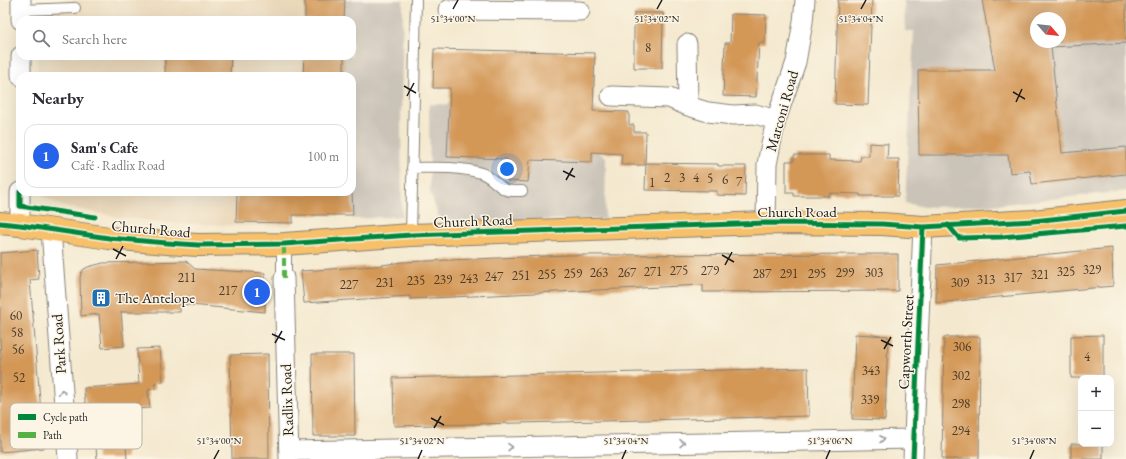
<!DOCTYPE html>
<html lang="en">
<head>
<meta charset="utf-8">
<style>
  body { margin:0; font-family:"EB Garamond",serif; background:#f2f2f3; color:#2b2b33 }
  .controls { position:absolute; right:12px; bottom:12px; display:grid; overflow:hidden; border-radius:8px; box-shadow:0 4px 16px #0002 }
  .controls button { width:36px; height:36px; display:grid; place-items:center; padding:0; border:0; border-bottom:1px solid #e1e1e2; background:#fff; color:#2b2b33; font:20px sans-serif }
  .compass { position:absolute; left:1030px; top:12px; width:36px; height:36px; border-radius:50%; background:#fff; box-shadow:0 4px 16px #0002; rotate:118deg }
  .you { position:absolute; left:507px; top:169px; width:14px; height:14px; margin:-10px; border:3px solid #fff; border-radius:50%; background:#1a73e8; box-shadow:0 0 0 6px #1a73e833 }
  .badge { display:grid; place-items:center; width:26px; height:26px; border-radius:50%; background:#2563eb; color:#fff; font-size:13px; font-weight:700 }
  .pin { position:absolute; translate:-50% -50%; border:2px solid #fff; box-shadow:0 1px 4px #0006 }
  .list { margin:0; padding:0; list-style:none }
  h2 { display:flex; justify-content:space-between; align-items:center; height:52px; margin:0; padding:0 16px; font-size:17px }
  h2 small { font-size:13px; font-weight:400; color:#7c7c81 }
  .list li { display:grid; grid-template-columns:26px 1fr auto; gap:12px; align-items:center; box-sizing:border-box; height:64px; margin:0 8px 8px; padding:0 8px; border:1px solid #e1e1e2; border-radius:12px }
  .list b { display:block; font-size:15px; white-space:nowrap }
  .list p { margin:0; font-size:13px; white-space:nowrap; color:#7c7c81 }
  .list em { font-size:13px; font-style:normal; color:#7c7c81 }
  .icon { flex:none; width:22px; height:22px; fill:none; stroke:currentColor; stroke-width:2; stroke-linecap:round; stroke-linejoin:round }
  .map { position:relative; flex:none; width:1126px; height:459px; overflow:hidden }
  .search { position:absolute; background:#fff; box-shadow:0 4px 16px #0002; left:16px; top:16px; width:340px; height:44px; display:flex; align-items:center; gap:10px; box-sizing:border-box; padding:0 14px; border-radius:12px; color:#7c7c81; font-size:15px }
  .panel { position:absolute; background:#fff; box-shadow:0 4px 16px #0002; left:16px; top:72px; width:340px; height:124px; border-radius:12px }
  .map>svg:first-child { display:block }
</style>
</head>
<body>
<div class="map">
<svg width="1126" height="459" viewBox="0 0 1126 459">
  <rect width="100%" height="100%" fill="#fcf5e5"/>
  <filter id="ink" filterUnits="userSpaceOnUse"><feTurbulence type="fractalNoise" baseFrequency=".025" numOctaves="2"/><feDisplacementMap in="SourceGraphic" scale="8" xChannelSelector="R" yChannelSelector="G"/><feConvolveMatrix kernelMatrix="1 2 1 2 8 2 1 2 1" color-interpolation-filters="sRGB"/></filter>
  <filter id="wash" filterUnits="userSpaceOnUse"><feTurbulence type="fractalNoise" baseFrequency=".012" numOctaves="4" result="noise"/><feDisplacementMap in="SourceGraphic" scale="16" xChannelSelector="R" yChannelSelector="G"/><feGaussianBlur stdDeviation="0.9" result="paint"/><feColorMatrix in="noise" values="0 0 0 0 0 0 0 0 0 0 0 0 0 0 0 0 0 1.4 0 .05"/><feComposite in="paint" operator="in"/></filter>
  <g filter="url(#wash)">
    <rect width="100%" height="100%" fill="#f4e9cf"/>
    <path fill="#ead8ba" d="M36,0H305V20H37Z
      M37,56H304L303,76H38Z
      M41,192H296L292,226H244L168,223L113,216L61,206L45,197Z"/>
    <path fill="#cac3b8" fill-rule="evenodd" d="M305,0H403L401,121L402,216L353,219L352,76H303L304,56H352V20H304Z
      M904,0H1126V191L993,205L924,207L905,203L914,31H905ZM1036,18H1060V42H1036Z
      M429,104L597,107L596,151L606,157L605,219L455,221L440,218L438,215L430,192Z"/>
    <g id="blocks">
      <path fill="#d39756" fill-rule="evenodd" d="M305,0H345L344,20H305Z
        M838,0H872L868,105L835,104Z
        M982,0H1126V43L1051,47L1062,153L1126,147V174L1032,184L1030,171L1010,173L1008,155H919L918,70H995ZM1036,18H1060V42H1036Z
        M634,13H663L662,68H634Z
        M731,14L766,15L765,43H759L756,97L723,96L725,43H730Z
        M434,49L595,53L593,111L629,112V125H634V132H646L645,165H621L622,154L592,152V162L530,160L528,182L507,181V159L447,157L450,88H433Z
        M165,56H231L230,76H165Z
        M304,56H344V76H303Z
        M869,143L888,144L887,159H899L898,196H860V194L829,193V196H794V193H786V161H794V155H829V160L860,161L861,156H869Z
        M646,163L718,164V166H746L745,196L717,195V191L645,190Z
        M308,192H352L353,215H293V223L236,222L237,193L308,194Z
        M1112,248L1113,286L936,303L937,265Z
        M37,250L39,279L30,280L44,448L0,452V359H1L0,340V253Z
        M898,254V291L703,292V285L410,299V296L304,303L301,271L375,266L403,262L569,255Z
        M186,261L195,269L265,273V312L180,304V312H121L124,346L102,348L99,314L81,316L80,278L81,273L84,269L88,267L103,263Z
        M855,334L888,336L885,420L852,419Z
        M1103,335V378H1071V336Z
        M944,337H980L979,459H942Z
        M160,348L163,382L155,383V389L148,390L150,408L123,410L127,459H97L93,412L86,413L84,388L139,384L137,349Z
        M268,354L269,459H232L230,355Z
        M312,354H354L355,436H313Z
        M808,368L809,416L394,426L393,378Z
        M1071,444H1103V459H1071Z"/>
    </g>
  </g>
  <g filter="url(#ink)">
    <use href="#blocks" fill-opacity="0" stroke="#888276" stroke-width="1"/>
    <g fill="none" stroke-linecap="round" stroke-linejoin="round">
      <g stroke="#888276" stroke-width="12">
        <path id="service" d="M21,10L75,8
          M412,168C435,168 459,166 481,173C492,177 495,184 504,189C509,192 517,191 522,191
          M411,235L416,0"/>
      </g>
      <g stroke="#888276" stroke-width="16">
        <path id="pedestrian" d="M284,278V244"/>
      </g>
      <g stroke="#888276" stroke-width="21">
        <path id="minor" d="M448,10L580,11
          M21,20V0
          M687,44L688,106
          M21,76V56
          M611,96L669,98L688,106L708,112L733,115L755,114L776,120
          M766,223L767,164L776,120L796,62L803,22L805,0
          M20,225V192
          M51,230L68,459
          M284,278L289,459
          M289,451L913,439
          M913,459L923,227"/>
      </g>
      <g stroke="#888276" stroke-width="24">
        <path id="primary" d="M0,223L20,225L109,238L167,243L198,245L284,244L411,235L766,223L882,224L923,227L1033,221L1126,211"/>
      </g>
      <use href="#service" stroke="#fff" stroke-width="10"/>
      <use href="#pedestrian" stroke="#fff" stroke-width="14"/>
      <use href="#minor" stroke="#fff" stroke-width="19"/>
      <use href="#primary" stroke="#f7c06b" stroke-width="22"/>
      <path stroke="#55b145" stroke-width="4" stroke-dasharray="8 4" stroke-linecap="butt" d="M284,278V244"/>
      <g stroke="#fcf5e5" stroke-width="8">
        <path id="cycleway" d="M20,192V206L95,217
          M0,223L20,225L109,238L167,243L198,245L284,244L411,235L766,223L882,224L923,227L1033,221L1126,211
          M948,225L959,238L1001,237L1126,226
          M913,459L923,227"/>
      </g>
      <use href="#cycleway" stroke="#00873e" stroke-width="5"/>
    </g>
    <defs><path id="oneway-chevron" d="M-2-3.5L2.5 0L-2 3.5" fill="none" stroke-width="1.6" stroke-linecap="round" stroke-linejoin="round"/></defs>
    <g stroke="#999">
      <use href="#oneway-chevron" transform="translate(62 392) rotate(-95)"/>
      <use href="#oneway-chevron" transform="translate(882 439) rotate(-1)"/>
      <use href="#oneway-chevron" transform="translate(682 443) rotate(-1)"/>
      <use href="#oneway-chevron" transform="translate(510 447) rotate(-1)"/>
    </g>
  </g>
  <path fill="none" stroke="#1c1c1c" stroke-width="1.5" d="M453,9L458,0M657,9L662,0M861,9L866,0M404,86L416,93M1013,92L1025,99M407,96L414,83M1016,102L1022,89M563,171L575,177M566,180L573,168M113,249L126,256M722,255L734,262M116,259L123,246M725,265L732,252M272,334L285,340M881,340L893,346M275,343L282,331M884,349L891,337M431,418L444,425M434,428L441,416M214,459L219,450M418,459L422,450M622,459L626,450M826,459L830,450M1030,459L1034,450"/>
  <defs>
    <g id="building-square" transform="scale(1)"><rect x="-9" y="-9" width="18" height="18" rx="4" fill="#1f6fb2" stroke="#fcf5e5"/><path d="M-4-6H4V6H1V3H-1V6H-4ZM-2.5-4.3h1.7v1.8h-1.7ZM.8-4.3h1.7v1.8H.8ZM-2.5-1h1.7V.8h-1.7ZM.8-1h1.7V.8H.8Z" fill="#fff"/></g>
  </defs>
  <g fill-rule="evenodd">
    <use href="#building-square" x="101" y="298"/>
  </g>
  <g text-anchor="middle" stroke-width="3" stroke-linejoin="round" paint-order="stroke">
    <g font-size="13" fill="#4a3b2a">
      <text x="648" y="52">8</text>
      <text x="667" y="182">2</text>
      <text x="682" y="182">3</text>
      <text x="696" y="182">4</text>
      <text x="710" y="183">5</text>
      <text x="725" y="184">6</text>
      <text x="739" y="186">7</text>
      <text x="652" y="187">1</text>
      <text x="1092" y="274">329</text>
      <text x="679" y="275">275</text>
      <text x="710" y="275">279</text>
      <text x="653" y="276">271</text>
      <text x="1066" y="276">325</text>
      <text x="599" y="277">263</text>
      <text x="627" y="277">267</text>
      <text x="845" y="277">299</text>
      <text x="874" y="277">303</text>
      <text x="573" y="278">259</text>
      <text x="762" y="278">287</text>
      <text x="789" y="278">291</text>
      <text x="817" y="278">295</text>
      <text x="547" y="279">255</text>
      <text x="1040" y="279">321</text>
      <text x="521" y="280">251</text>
      <text x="494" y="281">247</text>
      <text x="187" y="282">211</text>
      <text x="1013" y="282">317</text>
      <text x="469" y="283">243</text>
      <text x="443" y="284">239</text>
      <text x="986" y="284">313</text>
      <text x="416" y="285">235</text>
      <text x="385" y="287">231</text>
      <text x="960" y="287">309</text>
      <text x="349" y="289">227</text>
      <text x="228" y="295">217</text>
      <text x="16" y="320">60</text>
      <text x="17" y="337">58</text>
      <text x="962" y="351">306</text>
      <text x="18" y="354">56</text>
      <text x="1087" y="361">4</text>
      <text x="871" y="375">343</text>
      <text x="961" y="380">302</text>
      <text x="19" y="382">52</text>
      <text x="870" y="404">339</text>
      <text x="961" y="408">298</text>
      <text x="961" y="435">294</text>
    </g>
    <g font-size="15" fill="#1c1c1c" stroke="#fcf5e5">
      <text transform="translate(782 111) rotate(-74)" y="5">Marconi Road</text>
      <text x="797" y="217">Church Road</text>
      <text transform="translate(473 221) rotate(-2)" y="5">Church Road</text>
      <text transform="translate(151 229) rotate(5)" y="5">Church Road</text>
      <text transform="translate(906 342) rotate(-87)" y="5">Capworth Street</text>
      <text transform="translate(59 344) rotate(-94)" y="5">Park Road</text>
      <text transform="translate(287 400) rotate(-92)" y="5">Radlix Road</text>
    </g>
    <g font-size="15" fill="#1c1c1c" stroke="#fcf5e5" text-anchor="start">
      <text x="115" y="303">The Antelope</text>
    </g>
  </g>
  <rect x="10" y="403" width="132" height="46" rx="6" fill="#fcf5e5" stroke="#b9b4a9" stroke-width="1"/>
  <rect x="18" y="414" width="18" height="6" fill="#00873e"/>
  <rect x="18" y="432" width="18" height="6" fill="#55b145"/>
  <g font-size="11" fill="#1c1c1c">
    <text x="43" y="421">Cycle path</text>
    <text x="43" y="439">Path</text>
  </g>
  <g font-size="10" text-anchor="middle" fill="#1c1c1c" stroke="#fcf5e5" stroke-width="3" stroke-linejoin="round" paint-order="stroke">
    <text x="453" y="22">51°34'00"N</text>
    <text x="657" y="22">51°34'02"N</text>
    <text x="861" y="22">51°34'04"N</text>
    <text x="219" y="444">51°34'00"N</text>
    <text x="422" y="444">51°34'02"N</text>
    <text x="626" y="444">51°34'04"N</text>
    <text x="830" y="444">51°34'06"N</text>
    <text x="1034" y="444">51°34'08"N</text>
  </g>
</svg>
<div class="controls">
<button>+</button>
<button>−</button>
</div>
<svg class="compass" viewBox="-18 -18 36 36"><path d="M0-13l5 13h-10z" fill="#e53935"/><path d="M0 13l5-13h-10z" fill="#7c7c81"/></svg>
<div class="you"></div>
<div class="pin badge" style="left:257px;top:292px">1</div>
<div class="search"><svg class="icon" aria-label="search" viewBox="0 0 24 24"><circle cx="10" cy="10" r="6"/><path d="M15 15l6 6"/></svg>Search here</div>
<section class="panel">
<h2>Nearby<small></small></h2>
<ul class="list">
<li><span class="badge">1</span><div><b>Sam's Cafe</b><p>Café · Radlix Road</p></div><em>100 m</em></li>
</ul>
</section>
</div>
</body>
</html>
